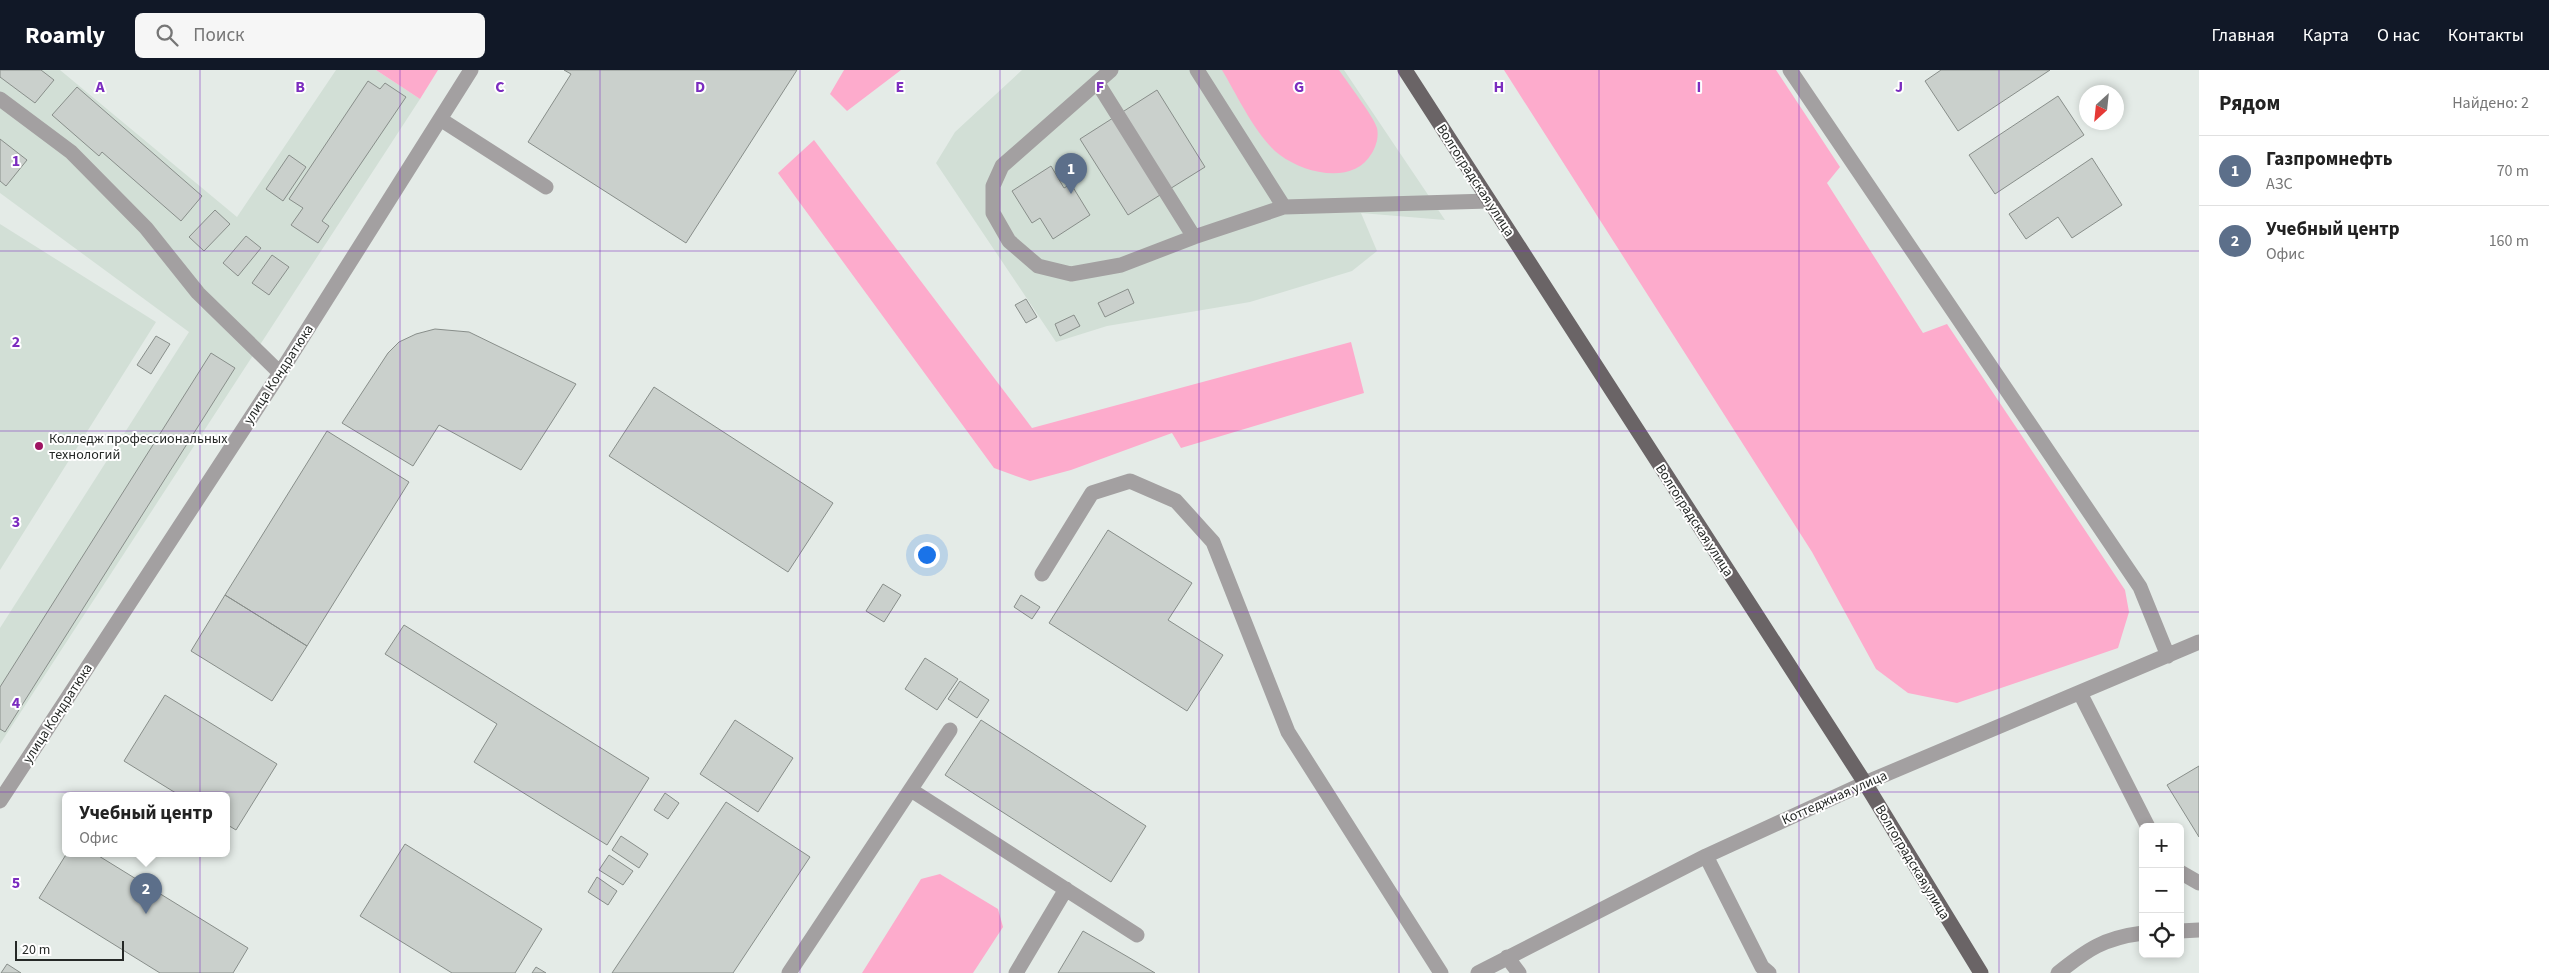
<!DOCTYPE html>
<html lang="ru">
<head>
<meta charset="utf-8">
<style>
  body { margin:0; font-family:"Source Sans 3",sans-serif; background:#f6f6f6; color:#222 }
  .controls { position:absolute; right:15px; bottom:15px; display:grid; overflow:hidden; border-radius:8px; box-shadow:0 2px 8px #0003 }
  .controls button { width:45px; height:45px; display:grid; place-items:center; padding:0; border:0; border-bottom:1px solid #e0e0e0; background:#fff; color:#222; font:25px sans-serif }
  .compass { position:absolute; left:2079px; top:15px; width:45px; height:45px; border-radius:50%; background:#fff; box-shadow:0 2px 8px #0003; rotate:207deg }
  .scale { position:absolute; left:15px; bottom:12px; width:109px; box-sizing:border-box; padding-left:5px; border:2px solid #252826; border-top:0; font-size:14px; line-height:18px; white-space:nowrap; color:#252826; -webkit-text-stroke:4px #fff; paint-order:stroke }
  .you { position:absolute; left:926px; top:484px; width:18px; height:18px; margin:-12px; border:4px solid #fff; border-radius:50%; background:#1a73e8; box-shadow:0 0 0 8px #1a73e833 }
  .badge { display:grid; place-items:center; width:32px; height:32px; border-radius:50%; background:#111827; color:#fff; font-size:16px; font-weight:700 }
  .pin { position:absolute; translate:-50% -41px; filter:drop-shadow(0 1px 2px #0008) }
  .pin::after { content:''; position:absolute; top:26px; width:18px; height:15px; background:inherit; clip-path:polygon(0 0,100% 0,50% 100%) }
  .popup { position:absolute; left:62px; top:722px; width:168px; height:65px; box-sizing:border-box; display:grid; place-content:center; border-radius:8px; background:#fff; filter:drop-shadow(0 1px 4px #0005); font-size:16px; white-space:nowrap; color:#767676 }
  .popup b { font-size:19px; color:#222 }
  .popup::after { content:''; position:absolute; left:50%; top:100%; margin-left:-10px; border:10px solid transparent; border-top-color:#fff }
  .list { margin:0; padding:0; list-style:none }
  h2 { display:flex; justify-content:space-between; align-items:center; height:65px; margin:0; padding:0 20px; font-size:21px }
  h2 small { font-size:16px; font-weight:400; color:#767676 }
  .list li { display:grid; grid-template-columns:32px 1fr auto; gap:15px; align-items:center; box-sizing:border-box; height:70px; padding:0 20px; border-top:1px solid #e0e0e0 }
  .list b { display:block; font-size:19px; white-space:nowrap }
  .list p { margin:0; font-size:16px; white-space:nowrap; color:#767676 }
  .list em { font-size:16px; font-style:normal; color:#767676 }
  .icon { flex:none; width:28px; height:28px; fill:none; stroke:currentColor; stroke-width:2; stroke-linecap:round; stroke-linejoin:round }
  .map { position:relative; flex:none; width:2199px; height:903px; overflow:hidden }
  header { display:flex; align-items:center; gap:30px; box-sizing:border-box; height:70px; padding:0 25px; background:#111827; color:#fff }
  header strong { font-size:24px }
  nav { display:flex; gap:28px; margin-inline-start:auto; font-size:18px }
  .search { width:350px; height:45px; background:#f6f6f6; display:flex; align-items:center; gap:12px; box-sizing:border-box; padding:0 18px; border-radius:8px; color:#767676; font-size:19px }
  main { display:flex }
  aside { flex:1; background:#fff }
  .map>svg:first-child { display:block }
</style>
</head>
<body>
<header>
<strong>Roamly</strong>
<div class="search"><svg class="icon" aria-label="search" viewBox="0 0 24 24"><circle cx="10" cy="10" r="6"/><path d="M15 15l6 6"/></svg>Поиск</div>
<nav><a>Главная</a><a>Карта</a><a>О нас</a><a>Контакты</a></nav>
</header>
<main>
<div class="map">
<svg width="2199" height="903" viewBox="0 0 2199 903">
  <rect width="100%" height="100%" fill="#e4ebe7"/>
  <path fill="#d2dfd6" d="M0,0H60L237,147L336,0H376L420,29L0,674V558L189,262L0,123Z
    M1022,0H1344L1445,150L1361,143L1377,181L1352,201L1250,232L1107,256L1056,272L936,93L955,62Z
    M0,154L156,252L0,500Z"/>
  <path fill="#fdabcc" d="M376,0H438L420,29Z
    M844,0H901L847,41L830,24Z
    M1222,0H1339C1347,12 1374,47 1377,58C1379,67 1376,76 1372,83C1353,116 1304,103 1280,85C1257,68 1237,25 1222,0Z
    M1504,0H1776L1840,97L1827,113L1923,263L1947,254L2125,520L2129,542L2118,578L1957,633L1908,623L1876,599L1812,482Z
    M814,70L1032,358L1351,272L1364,323L1181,378L1172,363L1071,400L1030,411L994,398L778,103Z
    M940,804L998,839L1003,857L973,903H862L921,809Z"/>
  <path fill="#cad0cc" stroke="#888e8a" d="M0,0H41L54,10L35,33L0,7Z
    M564,0H797L686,173L528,72L571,4Z
    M1941,0H2050L1958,61L1925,11Z
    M368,11L380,19L385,13L406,27L322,151L329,156L318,173L291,155L303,138L289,129Z
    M77,17L202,126L181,151L102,82L99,86L52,45Z
    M1157,20L1205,97L1128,145L1080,69Z
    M2058,26L2084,65L1995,124L1969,85Z
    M0,69L27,90L6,116L0,111Z
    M289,85L306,97L283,131L266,119Z
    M2092,88L2122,135L2072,168L2058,147L2026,169L2009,144Z
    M1051,96L1064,118L1071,114L1090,145L1053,169L1040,148L1032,153L1012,121Z
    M215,140L230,154L204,181L189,167Z
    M246,166L261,178L238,206L223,193Z
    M272,185L289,197L269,225L252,213Z
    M1128,219L1134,233L1105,247L1098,233Z
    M1026,229L1037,247L1026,253L1015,235Z
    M1074,245L1080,256L1060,266L1055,254Z
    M435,259L469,262L576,314L521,400L439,355L413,396L342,353L388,283L399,272L416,264Z
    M156,266L170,274L151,304L137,295Z
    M211,283L235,298L5,662L0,659V617Z
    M654,317L833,433L788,502L609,386Z
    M327,361L409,412L307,576L225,525Z
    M1108,460L1192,513L1168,550L1223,585L1187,641L1049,553Z
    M883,514L901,525L884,552L866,541Z
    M225,525L307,576L272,631L191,581Z
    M1021,525L1040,537L1032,549L1014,537Z
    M404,555L649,708L607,775L474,692L497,654L385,584Z
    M925,588L958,609L937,640L905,619Z
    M960,611L989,630L977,648L948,629Z
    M165,625L277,694L236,760L226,754V725H179L124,691Z
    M735,650L793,688L758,742L700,704Z
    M981,650L1146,756L1111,812L945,705Z
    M2199,696V767L2167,715Z
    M665,723L679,733L668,749L654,740Z
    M726,732L810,787L733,903H612Z
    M621,766L648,784L639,798L612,780Z
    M405,774L542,859L515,903H452L360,846Z
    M67,783H94L248,878L233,903H160L39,828Z
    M609,785L633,801L623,815L599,800Z
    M597,807L617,821L608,835L588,822Z
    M1083,861L1128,887L1155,903H1058Z
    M7,894L21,903H1Z
    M536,897L546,903H532Z"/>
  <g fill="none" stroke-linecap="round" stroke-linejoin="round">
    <path stroke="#a3a0a1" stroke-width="15" d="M1111,0L1002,96L993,116V143L1009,171L1038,196L1071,204L1121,195L1194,167L1284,137L1489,131
      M1197,0L1284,137
      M1790,0L2140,517L2168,586
      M1097,12L1194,167
      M0,29L71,82L146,158L198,223L280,303
      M440,49L546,117
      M1042,504L1092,423L1130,411L1176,431L1213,472L1288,662L1441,903
      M2080,623L2148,757
      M911,720L1137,865
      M0,731L280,303L471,0
      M1706,786L1762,897L1769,903
      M2180,802L2199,813
      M2180,861L2199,860
      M1507,887L1519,903
      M789,903L950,660
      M1016,903L1066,819
      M1478,903L1706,786L1865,713L2199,572
      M2058,903C2088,879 2104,868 2143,863"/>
    <path stroke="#6a6466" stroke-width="15" d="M1405,0L1865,713L1981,903"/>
  </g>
  <path fill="none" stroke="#7b2cbf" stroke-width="1" stroke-opacity="0.55" d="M200,0V903M400,0V903M600,0V903M800,0V903M1000,0V903M1199,0V903M1399,0V903M1599,0V903M1799,0V903M1999,0V903M0,181H2199M0,361H2199M0,542H2199M0,722H2199"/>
  <circle fill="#9f1462" stroke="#fff" stroke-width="2" cx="39" cy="376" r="5"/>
  <g text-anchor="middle" stroke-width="4" stroke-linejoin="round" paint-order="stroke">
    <g font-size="14" fill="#252826" stroke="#fff">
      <text transform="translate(1476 110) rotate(57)" y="5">Волгоградская улица</text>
      <text transform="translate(278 304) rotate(-57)" y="5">улица Кондратюка</text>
      <text transform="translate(1695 450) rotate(57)" y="5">Волгоградская улица</text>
      <text transform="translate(57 643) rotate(-57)" y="5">улица Кондратюка</text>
      <text transform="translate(1834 727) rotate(-24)" y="5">Коттеджная улица</text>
      <text transform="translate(1913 792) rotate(59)" y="5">Волгоградская улица</text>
    </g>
    <g font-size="14" fill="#252826" stroke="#fff" text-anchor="start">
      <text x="49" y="373">Колледж профессиональных<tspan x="49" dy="16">технологий</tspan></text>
    </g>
  </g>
  <g font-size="16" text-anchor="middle" font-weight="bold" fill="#7b2cbf" stroke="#fff" stroke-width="4" stroke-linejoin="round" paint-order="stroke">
    <text x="100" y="22">A</text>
    <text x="300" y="22">B</text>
    <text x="500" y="22">C</text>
    <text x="700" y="22">D</text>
    <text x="900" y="22">E</text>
    <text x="1100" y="22">F</text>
    <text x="1299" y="22">G</text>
    <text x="1499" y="22">H</text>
    <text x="1699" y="22">I</text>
    <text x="1899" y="22">J</text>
    <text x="16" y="96">1</text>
    <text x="16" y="277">2</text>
    <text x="16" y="457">3</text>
    <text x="16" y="638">4</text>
    <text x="16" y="818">5</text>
  </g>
</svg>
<div class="controls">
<button>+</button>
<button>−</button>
<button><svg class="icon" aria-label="locate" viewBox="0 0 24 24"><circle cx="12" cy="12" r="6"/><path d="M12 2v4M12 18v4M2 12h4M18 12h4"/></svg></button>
</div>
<svg class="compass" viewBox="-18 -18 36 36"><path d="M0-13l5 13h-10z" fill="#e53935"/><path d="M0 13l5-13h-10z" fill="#767676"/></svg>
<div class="scale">20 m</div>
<div class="you"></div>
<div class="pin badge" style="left:1071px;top:124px;background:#5c6f8a">1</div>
<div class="pin badge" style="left:146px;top:844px;background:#5c6f8a">2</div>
<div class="popup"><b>Учебный центр</b>Офис</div>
</div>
<aside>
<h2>Рядом<small>Найдено: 2</small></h2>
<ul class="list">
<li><span class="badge" style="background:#5c6f8a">1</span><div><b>Газпромнефть</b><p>АЗС</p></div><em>70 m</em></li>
<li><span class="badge" style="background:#5c6f8a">2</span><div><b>Учебный центр</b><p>Офис</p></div><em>160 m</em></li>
</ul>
</aside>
</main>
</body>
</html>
